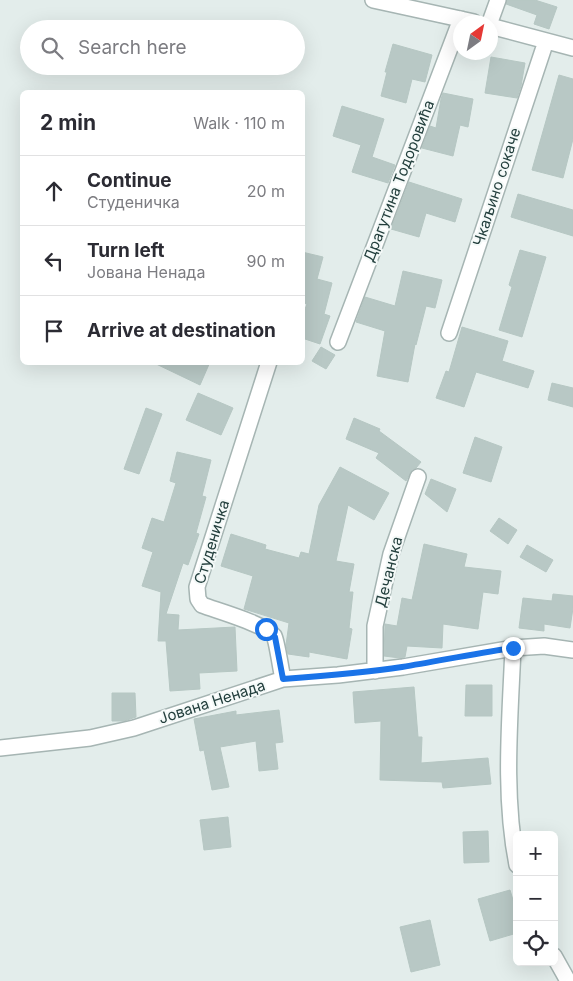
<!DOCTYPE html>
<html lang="en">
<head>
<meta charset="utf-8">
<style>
  body { margin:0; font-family:Inter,sans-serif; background:#f2f2f3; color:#2b2b33 }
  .controls { position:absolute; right:15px; bottom:15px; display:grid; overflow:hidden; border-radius:8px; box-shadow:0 5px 20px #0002 }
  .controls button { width:45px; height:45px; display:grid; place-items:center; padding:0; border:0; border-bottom:1px solid #e1e1e2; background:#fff; color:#2b2b33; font:25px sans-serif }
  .compass { position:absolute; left:453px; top:15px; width:45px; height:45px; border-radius:50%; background:#fff; box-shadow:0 5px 20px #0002; rotate:33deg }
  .stop { position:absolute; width:15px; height:15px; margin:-11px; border:4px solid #1a73e8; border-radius:50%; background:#fff }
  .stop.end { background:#1a73e8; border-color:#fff; box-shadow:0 1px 5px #0008 }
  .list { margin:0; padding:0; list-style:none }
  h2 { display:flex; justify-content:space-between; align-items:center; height:65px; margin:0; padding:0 20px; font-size:21px }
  h2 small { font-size:16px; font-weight:400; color:#7c7c81 }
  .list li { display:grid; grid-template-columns:32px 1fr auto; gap:15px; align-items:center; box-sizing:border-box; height:70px; padding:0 20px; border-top:1px solid #e1e1e2 }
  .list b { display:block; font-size:19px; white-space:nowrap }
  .list p { margin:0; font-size:16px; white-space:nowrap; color:#7c7c81 }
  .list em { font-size:16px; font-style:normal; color:#7c7c81 }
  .icon { flex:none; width:28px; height:28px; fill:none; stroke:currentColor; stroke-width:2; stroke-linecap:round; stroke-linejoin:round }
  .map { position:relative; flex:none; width:573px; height:981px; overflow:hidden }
  .search { position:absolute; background:#fff; box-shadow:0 5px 20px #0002; left:20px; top:20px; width:285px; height:55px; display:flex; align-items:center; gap:12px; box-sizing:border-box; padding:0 18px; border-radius:28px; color:#7c7c81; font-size:19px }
  .panel { position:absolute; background:#fff; box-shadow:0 5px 20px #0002; left:20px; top:90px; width:285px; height:275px; border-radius:8px }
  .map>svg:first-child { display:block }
</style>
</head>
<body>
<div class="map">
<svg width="573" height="981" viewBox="0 0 573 981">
  <rect width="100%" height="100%" fill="#e3edeb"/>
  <path fill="#b8c8c5" stroke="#b6c7c3" d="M507,0H535L557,7L549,29L534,24L537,15L506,4Z
    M393,44L432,55L425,82L412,79L406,103L381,96L387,72H385Z
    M491,57L525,63L521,86L517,98L485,93Z
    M559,75L573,79V139L563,178L532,170Z
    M443,93L473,99L468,127L460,125L453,156L422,148L430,126L436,128L441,99Z
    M342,106L384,119L372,157L395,165L388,183L352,172L361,145L333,136Z
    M409,182L462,199L455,222L426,213L419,237L391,229Z
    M518,194L573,210V236L511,217Z
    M520,250L546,257L522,337L499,330L512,287L509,285Z
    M302,252L323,257L317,279L332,283L324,314L330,316L320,344L302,338V317L307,304L302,302Z
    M403,271L442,280L435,308L426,306L416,345L415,344L408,382L377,376L385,331L356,322L365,297L395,306Z
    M462,327L508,341L502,361L534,371L528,388L476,372L464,407L436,398L446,371L449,372Z
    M321,347L335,355L326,369L312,361Z
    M152,362H210L200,385Z
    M552,383L573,388V407L548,400Z
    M198,393L233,408L221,435L186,420Z
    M146,408L162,414L139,474L124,469Z
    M354,418L380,429L379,431L421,462L416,468L412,470L406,481L376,458L379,453L346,439Z
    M475,437L502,447L491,482L463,473Z
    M177,452L211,460L202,496L206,497L196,533L199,534L188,565L183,563L166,614L179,615L178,630L235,627L237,671L199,673L200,689L170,691L166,641H158L161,592L142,586L153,552L142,548L152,518L164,522L176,483L170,481Z
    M340,467L389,493L374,520L348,505L336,561L354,564L349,592H353L349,628L352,629L347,659L309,652V657L288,654L286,645L289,623L244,609L253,576L221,566L231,534L266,545L265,549L299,558L301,552L309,554L319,505Z
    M431,479L456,489L447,512L425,494Z
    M499,518L517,530L508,544L490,531Z
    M424,544L467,554L464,567L501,571L498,594L483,592L478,629L443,624L442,648L407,646L405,657L400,658L384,656L385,624L397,626L402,598L412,600Z
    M527,545L553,560L546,572L520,557Z
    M553,594L573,596V608L570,628L544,624V631L519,628L523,598L552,601Z
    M466,685H492V716H465Z
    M414,687L418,737H422L421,763L488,758L491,784L443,788L442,782L380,780L381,721L355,723L353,692Z
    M112,693H135L136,717L124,721H112Z
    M279,710L283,742L275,743L278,769L259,771L256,741L220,747L229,787L212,790L204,750L200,751L194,719L236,711V715Z
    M228,817L231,847L204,850L200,820Z
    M488,831L489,862L464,863L463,832Z
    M510,890L517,913V933L490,941L478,899Z
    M430,920L440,965L411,972L400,927Z"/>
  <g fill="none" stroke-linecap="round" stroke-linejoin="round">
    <g stroke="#a6b5b3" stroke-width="18">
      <path id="minor" d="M373,0L474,22
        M490,22L498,0
        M490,26L573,48
        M449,333L546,41
        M338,342L461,19
        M269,362L197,587L198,599L202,605C218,611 265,624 274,636C277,641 281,671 283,679
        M513,648C510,720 503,794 517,865
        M375,671V626L391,554L418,477
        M0,748L90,738L134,728L283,679L338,675L403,667L513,648L544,646L573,650
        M554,956L568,981"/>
    </g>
    <use href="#minor" stroke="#fff" stroke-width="15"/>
  </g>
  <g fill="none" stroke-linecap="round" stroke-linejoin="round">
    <path stroke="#1a73e8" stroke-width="6" d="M266,629L275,637L283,679C323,676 363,673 402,667C439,661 476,653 513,648"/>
  </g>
  <g text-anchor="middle" stroke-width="4" stroke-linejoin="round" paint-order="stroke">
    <g font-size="15" fill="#233f3d" stroke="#f4f9f8">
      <text transform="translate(399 181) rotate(-69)" y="5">Драгутина Тодоровића</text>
      <text transform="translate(497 187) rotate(-72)" y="5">Чкаљино сокаче</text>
      <text transform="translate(212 542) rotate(-73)" y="5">Студеничка</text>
      <text transform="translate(389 572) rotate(-76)" y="5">Дечанска</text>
      <text transform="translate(212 702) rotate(-18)" y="5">Јована Ненада</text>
    </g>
  </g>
</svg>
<div class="controls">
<button>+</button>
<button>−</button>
<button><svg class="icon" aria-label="locate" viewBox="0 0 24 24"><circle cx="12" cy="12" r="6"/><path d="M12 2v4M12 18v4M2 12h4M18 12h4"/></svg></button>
</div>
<svg class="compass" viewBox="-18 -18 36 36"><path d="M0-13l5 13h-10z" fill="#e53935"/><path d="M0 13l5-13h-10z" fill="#7c7c81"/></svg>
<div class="stop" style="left:266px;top:629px"></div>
<div class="stop end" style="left:513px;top:648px"></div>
<div class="search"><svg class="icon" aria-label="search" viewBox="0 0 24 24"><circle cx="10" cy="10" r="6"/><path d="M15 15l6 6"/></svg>Search here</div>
<section class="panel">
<h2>2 min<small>Walk · 110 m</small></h2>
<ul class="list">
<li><svg class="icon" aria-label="ahead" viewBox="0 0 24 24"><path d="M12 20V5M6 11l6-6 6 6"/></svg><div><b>Continue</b><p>Студеничка</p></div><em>20 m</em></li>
<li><svg class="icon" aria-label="left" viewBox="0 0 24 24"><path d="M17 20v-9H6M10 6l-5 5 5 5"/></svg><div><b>Turn left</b><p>Јована Ненада</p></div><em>90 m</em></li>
<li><svg class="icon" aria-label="arrive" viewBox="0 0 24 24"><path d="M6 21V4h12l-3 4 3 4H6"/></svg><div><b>Arrive at destination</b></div></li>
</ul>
</section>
</div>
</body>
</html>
